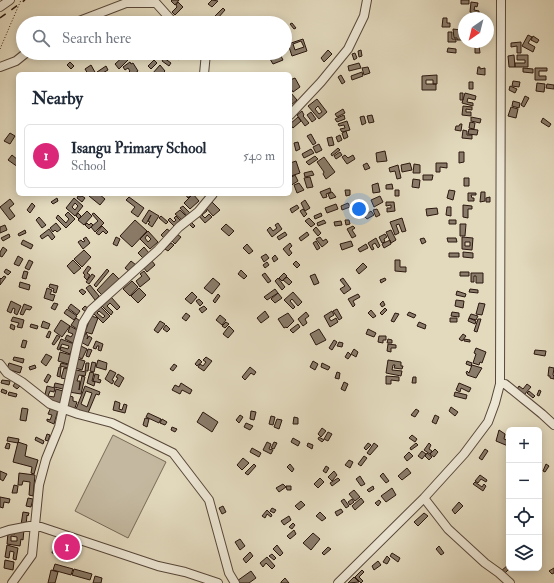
<!DOCTYPE html>
<html lang="en">
<head>
<meta charset="utf-8">
<style>
  body { margin:0; font-family:"IM FELL Double Pica",serif; background:#f6f6f7; color:#1f2937 }
  .controls { position:absolute; right:12px; bottom:12px; display:grid; overflow:hidden; border-radius:6px; box-shadow:0 2px 10px #0003 }
  .controls button { width:36px; height:36px; display:grid; place-items:center; padding:0; border:0; border-bottom:1px solid #e0e1e3; background:#fff; color:#1f2937; font:20px sans-serif }
  .compass { position:absolute; left:458px; top:12px; width:36px; height:36px; border-radius:50%; background:#fff; box-shadow:0 2px 10px #0003; rotate:215deg }
  .you { position:absolute; left:359px; top:209px; width:14px; height:14px; margin:-10px; border:3px solid #fff; border-radius:50%; background:#1a73e8; box-shadow:0 0 0 6px #1a73e833 }
  .badge { display:grid; place-items:center; width:26px; height:26px; border-radius:50%; background:#db2777; color:#fff; font-size:13px; font-weight:700 }
  .pin { position:absolute; translate:-50% -50%; border:2px solid #fff; box-shadow:0 1px 4px #0006 }
  .list { margin:0; padding:0; list-style:none }
  h2 { display:flex; justify-content:space-between; align-items:center; height:52px; margin:0; padding:0 16px; font-size:17px }
  h2 small { font-size:13px; font-weight:400; color:#747a83 }
  .list li { display:grid; grid-template-columns:26px 1fr auto; gap:12px; align-items:center; box-sizing:border-box; height:64px; margin:0 8px 8px; padding:0 8px; border:1px solid #e0e1e3; border-radius:6px }
  .list b { display:block; font-size:15px; white-space:nowrap }
  .list p { margin:0; font-size:13px; white-space:nowrap; color:#747a83 }
  .list em { font-size:13px; font-style:normal; color:#747a83 }
  .icon { flex:none; width:22px; height:22px; fill:none; stroke:currentColor; stroke-width:2; stroke-linecap:round; stroke-linejoin:round }
  .map { position:relative; flex:none; width:554px; height:583px; overflow:hidden }
  .search { position:absolute; background:#fff; box-shadow:0 2px 10px #0003; left:16px; top:16px; width:276px; height:44px; display:flex; align-items:center; gap:10px; box-sizing:border-box; padding:0 14px; border-radius:22px; color:#747a83; font-size:15px }
  .panel { position:absolute; background:#fff; box-shadow:0 2px 10px #0003; left:16px; top:72px; width:276px; height:124px; border-radius:6px }
  .map>svg:first-child { display:block }
</style>
</head>
<body>
<div class="map">
<svg width="554" height="583" viewBox="0 0 554 583">
  <rect width="100%" height="100%" fill="#e3dabe"/>
  <filter id="stains"><feTurbulence type="fractalNoise" baseFrequency=".005" numOctaves="4"/><feColorMatrix values="0 0 0 0 .2 0 0 0 0 .09 0 0 0 0 .02 0 0 0 .5 -.17"/></filter>
  <radialGradient id="worn" r=".72"><stop offset=".6" stop-color="#630" stop-opacity="0"/><stop offset="1" stop-color="#630" stop-opacity=".3"/></radialGradient>
  <path fill="#c4b9a0" stroke="#776857" d="M113,435L166,462L128,538L75,511Z"/>
  <path fill="#8a7c6a" stroke="#2a160e" fill-rule="evenodd" d="M172,0H179L175,5L171,1Z
    M212,0L218,1L212,7L208,4Z
    M461,0H469V4H461Z
    M178,2L183,7L175,15L172,12L177,7L176,5Z
    M471,2L478,3L477,7L475,6L474,10L479,11V14L470,12Z
    M223,8L225,10L218,18L215,16Z
    M135,18L139,23H130Z
    M443,18H447V23H450V27H442Z
    M292,23L296,28L294,29L290,24Z
    M453,29L461,30V38H463V40H457V38H454Z
    M448,32H452V39H456V42H448Z
    M528,35L532,37L528,43L535,47L533,52L522,46Z
    M533,36L539,40L537,43L531,40Z
    M303,39L307,51L292,56L288,44ZM301,41L304,47L295,50L293,44Z
    M521,42V53H517V46L511,47V43Z
    M475,45H479L480,53H475Z
    M448,48L456,49V53L447,52Z
    M328,50L332,54L324,62L321,58Z
    M361,50L362,56L359,57L358,51Z
    M171,53H180L183,56L179,60Z
    M355,53L357,58L354,60L352,54Z
    M280,54L283,60L273,64L270,59Z
    M125,55L129,59L119,69L115,64Z
    M514,55L515,67H509L508,56Z
    M517,55H528V67H515V63H525V60H517Z
    M164,58L171,63L169,66L162,61Z
    M154,60L157,63L151,69L148,66Z
    M70,62L74,66L71,69L67,65Z
    M130,62L131,64L133,63L138,71L134,74H128V73L130,71L128,68L125,70L123,67Z
    M359,63L361,68L349,71L348,66Z
    M91,65L96,74H88L85,69Z
    M160,65L165,71L162,74H152Z
    M106,66L108,70L101,74H98L97,72Z
    M368,67L370,73L364,75L362,68Z
    M478,67H480V69L485,68V75L477,74Z
    M523,68L533,69V73L523,72Z
    M535,68H547V71H539V76H546V80H535Z
    M362,72L363,76L352,80L351,76Z
    M341,75L345,82L342,84L338,77Z
    M437,75V84H433V80H426V84H436V90H422V76Z
    M295,78L300,87L293,92L290,87V80Z
    M513,81L520,82L519,87L512,86Z
    M469,82H473V89H469Z
    M537,83L545,84L544,92L536,91Z
    M547,84L554,85V89L546,88Z
    M510,86L517,89L515,93L509,90Z
    M291,93L297,100L290,106V101L292,100L290,97V94Z
    M460,93H463V100H460Z
    M465,93L476,96L475,100L468,98L467,102L473,103V106L462,103Z
    M525,96L529,98L524,107L521,105Z
    M317,99L327,112L319,119L308,106ZM318,106L322,112L319,114L315,109Z
    M513,101L520,103L519,108L512,106Z
    M463,106L472,107V110L466,109V112H471V116L462,115Z
    M511,107L518,109L516,118L508,116Z
    M343,109L345,113L337,117L335,114Z
    M302,111L304,115L303,116L309,123L305,126L297,115Z
    M311,112L316,119L312,122L307,115Z
    M344,115L345,119L337,122L335,119Z
    M372,115L374,122L369,123L367,116Z
    M364,116L366,123L362,125L360,117Z
    M298,117L301,121L293,128L290,124Z
    M471,117L481,119L480,123L471,121Z
    M543,118L551,124L549,127L541,122Z
    M347,121L350,130L342,132L340,129L345,128L344,125L339,126L338,124Z
    M470,122L475,123L474,129L469,128Z
    M460,124H462L461,131L455,130L456,126H459Z
    M469,129L478,130L477,135L468,134Z
    M463,130L467,131V135H472V139L462,138Z
    M346,131L348,137L344,139L342,133Z
    M10,133L15,136L10,144L4,141Z
    M311,134L316,143L313,145L307,136Z
    M340,135L342,140L338,142L336,137Z
    M332,137L334,145L329,146L327,138Z
    M298,142L300,149L296,151L294,143Z
    M319,144L322,150L316,153L313,147Z
    M338,148L340,150L332,156L331,154Z
    M311,149L314,153L304,158L302,154Z
    M385,151L387,161L377,162L376,153Z
    M340,152L342,155L336,159L334,156Z
    M459,152H464V162L459,163Z
    M12,155L18,160V167L8,160Z
    M345,155L348,158L353,155L355,159L347,164L342,157Z
    M315,156L318,159L309,165L306,162Z
    M324,157L335,172L326,179L323,174L324,172L317,162Z
    M296,161L300,173L291,176L290,163Z
    M367,163L370,168L365,170L363,165Z
    M410,163L412,170L402,172L401,165Z
    M436,163H447V168L440,167V172H436Z
    M414,164L420,165V173H413Z
    M398,165L401,178L397,179L395,171L390,172L389,168Z
    M312,171L314,175L305,177L304,173Z
    M295,175L298,181L290,186V178Z
    M423,175H433L432,180H423Z
    M310,177L313,187L307,188L304,178Z
    M464,178H469V186H464Z
    M413,179L420,180L419,188L412,187Z
    M299,183L304,190L297,193L294,185Z
    M378,183L380,192L373,193L372,185Z
    M392,184L393,189H386V185Z
    M330,188L331,192L326,194L327,197L323,198L320,192Z
    M345,190H350V195L346,196Z
    M395,190H399V196H395Z
    M449,190L455,191L453,200L447,198Z
    M332,192L336,197L330,199L328,194Z
    M481,192H485V201L480,202Z
    M468,193H476V195H471L472,198H474V201H468Z
    M91,194H99L105,199L100,205L89,196Z
    M185,194H193L188,198Z
    M193,194L199,201L190,209L184,203Z
    M78,196L80,197L82,196L85,198L82,202L77,198Z
    M380,196L383,202L374,207L371,200Z
    M129,197L144,208L138,217L131,212L135,207L126,200Z
    M490,197V202H486V198Z
    M57,198L58,201L53,204L51,202Z
    M74,198L83,206L75,216L66,208ZM75,203L78,206L75,210L72,207Z
    M10,199L14,204L9,208L15,216L10,220L0,207Z
    M305,200L310,208L305,211L301,203Z
    M212,202L220,210L213,216L206,208Z
    M386,202H394L395,211L387,212V208H391V205L386,206Z
    M32,203L35,206L30,213L27,210Z
    M348,203L350,207L342,210L341,206Z
    M336,204L338,209L327,213L325,208Z
    M297,205L299,208L292,213L290,209Z
    M463,205L472,206V209H468V218L463,217Z
    M183,206L190,213L187,216L180,208Z
    M447,207H451V216L446,215Z
    M205,208L207,211L202,215L205,218L209,214L212,217L205,223L198,215Z
    M437,208L438,214L427,216L426,209Z
    M303,209L307,214L304,217L300,211Z
    M377,209L380,215L376,217L373,210Z
    M149,210L159,216L152,227L148,224L150,222L148,221L151,215L146,224L142,221Z
    M180,210L186,216L182,220L175,214Z
    M87,211L92,216L84,225L78,220Z
    M371,211L374,215L367,219L364,216Z
    M68,212L75,219L66,228L56,218L58,215L66,223L69,219L65,215Z
    M78,213L81,216L79,219L76,216Z
    M94,213L104,223L95,232L91,227L98,221L92,214Z
    M321,213L322,216L315,219L314,216Z
    M161,216L168,222L166,224L159,218Z
    M176,216L181,221L175,227L168,220L170,218L174,222L176,220L174,218Z
    M39,217L46,225L42,228L36,220Z
    M309,218L315,224L311,227L305,221Z
    M402,218L406,231L402,232L399,224L396,225L399,233L395,235L390,222Z
    M135,220L147,231L132,247L120,236Z
    M324,220L326,223L318,226L317,223Z
    M345,220H349L350,224L346,225Z
    M449,220H456V224H449Z
    M341,221L342,225L335,226L334,222Z
    M191,222L195,226L193,228L189,224Z
    M56,223L61,229L57,232L55,230L53,232L50,228Z
    M87,223L89,225L91,223L93,225L89,229L85,225Z
    M278,223L282,229L272,237L267,230L270,227L273,231L277,228L275,225Z
    M226,224L234,231L229,236L221,229Z
    M460,224H466L465,236H460Z
    M5,225L7,230L0,233V227Z
    M102,226L108,232L106,234L103,231L99,235L96,233Z
    M353,226L355,228L352,230L356,236L352,238L347,229Z
    M316,227L321,233L318,236L313,230Z
    M49,229L55,237L52,240L48,235L42,239L40,236Z
    M167,229L170,231L164,238L161,235Z
    M25,230L26,233L19,236L18,234Z
    M391,230L396,240L391,243L386,232Z
    M148,231L158,242L150,249L140,239ZM147,235L151,239L148,242L145,238Z
    M285,232L287,235L279,240L277,237Z
    M307,232L309,235L301,241L299,238Z
    M9,234L10,237L3,241L1,238Z
    M177,234L181,237L175,244L172,241Z
    M385,234L387,237L384,239L385,242L382,243L379,237Z
    M86,237L90,243L83,249L78,242L81,240L83,242L85,241L83,239Z
    M116,237L120,239L117,246L113,244Z
    M320,237L323,241L326,239L328,242L322,247L316,239Z
    M462,237L473,238L472,250L462,249ZM465,242H470V246H465Z
    M376,238L380,246L378,248L375,243L372,245L374,249L372,250L368,243Z
    M424,238L426,242L422,244L420,239Z
    M447,238H456L457,242H448Z
    M23,240L33,245L31,249L21,244Z
    M390,240L391,244L384,248L382,244Z
    M316,241L320,248L317,250L313,243Z
    M351,241L353,246L342,250L340,244Z
    M171,243L174,245L168,251L165,249Z
    M290,243L292,246L289,249L292,253L289,256L283,249Z
    M247,244L253,251L249,254L243,248Z
    M366,244L368,248L360,252L358,249Z
    M3,247L7,250L2,257L0,256V252Z
    M144,247L149,253L143,258L138,253Z
    M84,250L91,257L82,267L74,259Z
    M463,252L473,253V258L463,257Z
    M449,253H459V257H449Z
    M266,254L269,258L264,262L261,257Z
    M275,255L278,259L274,262L272,258Z
    M18,256L23,259L19,266L14,264Z
    M29,260L33,262L29,270L25,268Z
    M73,260L81,268L74,274L67,266Z
    M395,260H400V267H406V272L395,271Z
    M131,261L136,265L130,272L125,268Z
    M152,261L155,265L147,272L143,267Z
    M296,261L300,265L297,268L293,264Z
    M267,262L269,265L265,268L263,265Z
    M363,263L367,267L359,274L356,270Z
    M88,266L91,268L87,273L90,275L87,280L84,277L85,275L83,273Z
    M6,269L11,272L8,275L4,272Z
    M107,269L109,271L96,287L94,285Z
    M241,270L247,276L244,279L238,274Z
    M24,271L28,272L26,279L22,278Z
    M144,271L150,279L140,287L136,281L142,276L140,274Z
    M460,272H469V276H460Z
    M113,273L119,279L103,296L97,290Z
    M265,273L271,281L268,283L262,275Z
    M284,273L287,276L282,281L279,278Z
    M471,273H483V283H476V276H474V282H471Z
    M92,274L95,276L89,284L86,282Z
    M315,274L319,283L314,285L310,276Z
    M4,276L6,277L0,285V278L1,279Z
    M287,277L292,282L289,285L283,280Z
    M213,278L220,284L212,294L204,288Z
    M278,278L285,287L282,290L275,281Z
    M343,278L351,289L344,294L340,289L345,286L340,280Z
    M385,278L386,280L381,283L380,280Z
    M132,281L138,287L130,296L123,289Z
    M20,282L30,285L29,290L19,287Z
    M50,284L58,286L56,293L53,292L54,289L49,287Z
    M90,285L99,296L95,300L86,288Z
    M47,288L52,290L50,294L55,295L53,301L44,298Z
    M139,288L146,295L138,303L131,296Z
    M82,289L86,292L83,295L79,291Z
    M275,289L278,293L267,300L264,297Z
    M470,289L478,290V293L469,292Z
    M457,291L466,294L465,297L456,295Z
    M192,292L197,297L191,304L185,299Z
    M293,292L302,302L298,306L292,299L290,301L295,307L293,309L284,300Z
    M278,293L282,298L275,303L271,299Z
    M218,294L220,296L215,303L213,301Z
    M358,294L360,297L353,301L355,305L353,307L348,299Z
    M111,297L120,307L117,310L110,303L107,306L113,312L111,315L102,306Z
    M199,299L203,303L200,306L196,301Z
    M456,300L464,301L463,308L455,306Z
    M11,301L21,306L17,315L14,313L15,309L13,308L11,313L7,311Z
    M383,301L385,305L382,307L380,304Z
    M54,303L58,304L55,310L51,308Z
    M479,303L485,304L482,315L476,314Z
    M24,304L32,307L30,310L26,309L23,315L20,314Z
    M71,304L80,311L77,315L68,308Z
    M85,306L89,309L86,312L82,309Z
    M100,306L110,316L103,323L93,313ZM99,311L105,316L103,318L97,313Z
    M204,306L207,309L202,313L199,309Z
    M385,308L387,310L382,315L380,313Z
    M67,309L77,316L74,320L64,313Z
    M337,309L342,318L339,320L333,311Z
    M371,310L376,316L373,318L368,313Z
    M265,311L269,317L261,323L257,318Z
    M332,311L334,315L329,318L331,321L336,318L338,322L330,327L324,316Z
    M306,312L309,316L305,319L307,323L303,326L298,319Z
    M409,312L416,315L414,318L407,315Z
    M452,312L459,313V317L451,316Z
    M186,313L190,316L186,321L182,318Z
    M288,313L294,321L287,328L286,327L284,328L278,319Z
    M395,313L399,314L394,322L391,321Z
    M471,314L478,316L476,320L469,318Z
    M220,315L226,320L222,325L216,320Z
    M91,316L98,318L92,334L85,332Z
    M13,317L24,320L22,328L17,327L19,323L11,321Z
    M76,318L80,321L78,323L80,325L77,329L71,325Z
    M450,318H457V322H450Z
    M469,318L476,321L475,324L468,321Z
    M478,319H481L477,332L474,331Z
    M61,320L70,326L62,337L54,331Z
    M43,321L50,324L48,329L41,327Z
    M160,321L165,324L158,333L154,330Z
    M226,322L229,324L225,328L222,326Z
    M419,322L426,325L425,329L417,326Z
    M11,324L15,326L14,330L10,328Z
    M31,324L38,326L37,329L30,327Z
    M298,324L300,327L293,333L290,330Z
    M166,325L170,329L167,332L163,329Z
    M70,326L79,331L73,343L65,339L67,335L71,337L73,334L68,332Z
    M229,326L234,331L228,338L223,334Z
    M319,329L326,340L316,345L310,334Z
    M368,329L376,333L374,337L366,334Z
    M49,331L51,332L49,338L46,337Z
    M86,333L88,336L87,339L89,336L92,338L88,346L81,342Z
    M463,334L466,336L462,341L459,339Z
    M57,335L60,337L54,345L52,344Z
    M379,336H386V340H383V343L378,342Z
    M61,339L74,344L70,354L60,350L61,347L68,349L69,346L62,344L59,350L57,349Z
    M388,339L392,340V343H387Z
    M464,339L470,340V342L464,341Z
    M23,340L27,341L25,348L21,347Z
    M334,340L337,342L332,350L329,348Z
    M96,341L103,344L101,351L98,350L99,346H97L96,349L93,348Z
    M339,342L343,343L342,347L337,346Z
    M388,344L396,345V348H391V352L387,351Z
    M81,346L87,349L82,359L76,356Z
    M476,348L486,352L482,363L480,362L479,365L473,363L476,354L474,353Z
    M88,349L92,350L89,357L86,356Z
    M354,349L358,352L356,357L351,354Z
    M535,350L546,351L545,356L534,354Z
    M60,352L71,355L68,364L58,361Z
    M348,352L351,355L348,359L345,357Z
    M46,354L52,357L46,366L41,362Z
    M14,357L24,359L23,363L13,360Z
    M206,357L212,361L204,371L198,367L200,364L203,366L206,362L203,360Z
    M78,359L85,361L82,370L75,368Z
    M199,359L202,362L197,366L195,364Z
    M98,360L107,363L106,370L96,367Z
    M388,360L401,362V366H403L402,369L394,368L395,365H393L392,370L402,371L401,376L386,373Z
    M313,361L318,364L315,370L310,367Z
    M467,361L472,363L471,366L466,364Z
    M92,362L96,363L94,372L90,371Z
    M9,363L22,367L20,373L7,369Z
    M61,363L69,365L68,368L60,366Z
    M86,363H89L88,371H85Z
    M322,363L330,367L328,370L321,367Z
    M174,364L177,366L173,371L170,369Z
    M35,365L36,368L30,370L29,367Z
    M472,365L482,368L476,378L467,375V374L466,373L467,371L469,373Z
    M59,367H61L60,377L57,376Z
    M250,367L256,372L254,375L251,373L245,380L242,377Z
    M549,367L554,368L553,375L554,376V379L550,378V376H548Z
    M64,368L68,369L66,379L61,378Z
    M76,370L86,372L85,376L79,375L77,381H80L79,390L82,376L85,377L81,394L69,392Z
    M110,370L116,373L112,380L114,381L112,384L105,379Z
    M90,372L94,373L92,381L95,382L94,386L87,383Z
    M337,372L340,373L339,379L335,378Z
    M48,374L51,376L47,383L44,381Z
    M95,374L99,375L98,379L101,380L100,383L93,381Z
    M118,374L124,378L119,387L114,384L118,378L116,377Z
    M386,376L399,377V381L391,380V384H386Z
    M413,377H416V383H412Z
    M2,380L10,381L9,385L1,383Z
    M344,382L348,384L345,391L341,389Z
    M15,383L20,386L17,389L13,386Z
    M55,383L64,385L63,389L54,387Z
    M181,383L192,390L190,394L182,390L180,394L172,390L175,385L179,387Z
    M459,383L471,388L469,392L461,388L460,392L456,390Z
    M527,384L531,387L524,395L517,389L519,386L523,389Z
    M47,386L55,388L54,392L50,391L48,396L54,397L56,389L63,391L60,403L44,399Z
    M85,386L100,392L99,395L96,394L88,413L76,409ZM86,391L92,393L87,407L81,404Z
    M2,389L7,391L6,394L1,392Z
    M539,390L541,391L539,396L537,395Z
    M529,391L535,396L533,398L527,393Z
    M9,392L17,394L16,397L8,395Z
    M455,392L467,395L466,399L454,396Z
    M70,396L73,397V401L77,402L75,408L67,407Z
    M115,401L120,403L119,409L122,410L124,404L127,405L125,413L113,410Z
    M51,407L58,410L54,424L47,421V419L50,420L52,415L48,414Z
    M451,407L458,412L455,416L449,411Z
    M22,408L28,409L26,421L20,420Z
    M416,409L419,411L415,417L411,415Z
    M251,411L256,412L254,420L250,419Z
    M203,412L218,422L212,432L197,422Z
    M148,413L161,419L159,423L146,417Z
    M240,415L243,417L239,423L236,420Z
    M435,415L439,417L436,424L432,422Z
    M271,416L275,417L273,425L269,424Z
    M294,417L298,418V424H293Z
    M145,418L149,419L147,427L143,425Z
    M162,419L167,422L165,425L160,423Z
    M277,419L282,420L279,429L274,427Z
    M246,423L253,426L250,430L244,427Z
    M172,427L177,429L175,432L171,430Z
    M322,428L326,431L321,437L318,434Z
    M499,430L505,434L504,439L509,441L508,446L496,441Z
    M328,432L332,434L328,441L324,439Z
    M47,434L50,435L48,441L45,440Z
    M412,435L417,439L415,442L409,438Z
    M8,437L19,439L18,443L7,441Z
    M36,437L44,441L43,444L35,440Z
    M319,437L324,440L322,442L318,439Z
    M293,438L300,442L298,446L291,442Z
    M18,442L27,445L25,456L38,460L34,474L31,473L32,467L13,462Z
    M267,442L271,444L269,449L273,450L271,454L263,450Z
    M274,442L277,443L274,449L271,448Z
    M7,443L10,444L9,449L5,448Z
    M308,443L313,445L312,449L307,446Z
    M368,443L371,445L366,450L364,448Z
    M374,443L378,446L370,455L367,453Z
    M416,443L418,445L411,450L410,448Z
    M429,443L431,445L429,449L432,451L430,454L424,450Z
    M252,448L261,453L259,457L250,452Z
    M435,449L438,452L434,457L430,454Z
    M485,449L488,451L482,460L479,458Z
    M422,451L426,454L422,459L418,456Z
    M409,452L413,456L407,461L404,457Z
    M427,453L432,457L429,460L425,456Z
    M364,456L367,458L361,466L358,464Z
    M243,458L249,463L242,470L237,465Z
    M349,460L353,462L350,468L345,465Z
    M254,464L256,466L248,475L245,473Z
    M290,464L294,469L292,472L287,467Z
    M546,464L549,466L545,472L543,471Z
    M326,466L329,468L326,473L323,471Z
    M407,468L411,473L402,480L398,476Z
    M0,471L7,474L3,481L0,479Z
    M334,471L337,475L332,481L328,477Z
    M19,473L35,475L33,496L29,495L30,482L23,481L22,485H18Z
    M383,473L389,481L386,483L380,476Z
    M480,475L487,480L486,482L481,479L478,483L475,481Z
    M360,476L365,484L361,486L356,479Z
    M320,478L324,482L318,488L314,484Z
    M338,478L340,480L332,486L330,483Z
    M475,482L482,487L484,484L486,486L483,491L473,484Z
    M283,484L286,487L279,492L276,488Z
    M14,485L18,486L17,493H12Z
    M286,486H291V490H287Z
    M373,486L374,489L369,492L367,490Z
    M392,488L396,495L386,502L381,496Z
    M354,490L360,497L355,501L349,494Z
    M0,497L10,499L9,503L4,502L3,508L0,507Z
    M28,498L33,499L31,507L26,506Z
    M361,498L364,502L355,510L352,506Z
    M344,499L349,506L346,508L341,501Z
    M352,499L354,502L350,505L348,502Z
    M379,500L381,502L378,506L375,503Z
    M301,501L305,505L299,510L295,506Z
    M459,502L463,506L455,514L452,510Z
    M223,506L226,512L222,514L219,508Z
    M272,508L276,510L274,513L270,511Z
    M341,509L343,512L337,516L335,512Z
    M267,510L272,515L271,517L267,514L265,518L262,516Z
    M23,512L29,513L28,516L27,515L26,526L21,525Z
    M320,512L326,518L322,521L316,516Z
    M424,513L428,516L418,526L414,522Z
    M289,516L291,520L284,525L281,521Z
    M293,523L295,525L292,529L289,527Z
    M24,529L23,540L21,539L20,546L7,544L8,533L15,534L16,530ZM11,536L17,537V541H11Z
    M294,530L296,534L290,539L287,536Z
    M313,533L320,539L311,550L303,543Z
    M240,539L245,546L240,550L235,542Z
    M54,544L60,546L58,554L52,553Z
    M7,545L18,548L16,560L13,559L14,552L10,551L9,558L5,557Z
    M62,545L66,546L64,554L60,553Z
    M277,545L283,553L280,556L273,549Z
    M439,546L444,553L441,555L436,549Z
    M328,547L331,549L324,555L322,553Z
    M250,552L253,556L246,563L243,559Z
    M392,553L400,558L398,562L390,556Z
    M272,554L276,558L274,560L269,556Z
    M387,556L390,559L387,564L383,562Z
    M267,557L275,566L272,569L266,563L263,567L260,563Z
    M5,560L14,562L13,570L4,568Z
    M378,561L381,565L374,570L372,566Z
    M55,564L73,569L71,575L53,570Z
    M508,565L510,568L504,574L501,571Z
    M554,568V573L552,574L549,571Z
    M74,569L92,574L90,580L72,575Z
    M51,570L58,572L55,583H48Z
    M362,570L364,572L359,577L363,581L361,583L355,577Z
    M251,571L256,578L249,583H238L237,581Z
    M95,576L102,578L101,583H93Z
    M354,577L359,582L349,583H348Z
    M285,578L289,583H281V582Z"/>
  <g fill="none" stroke-linecap="round" stroke-linejoin="round">
    <g stroke="#58473a" stroke-width="10">
      <path id="minor" d="M0,7L10,0
        M74,23L126,3H156L174,23
        M0,67L16,61L26,53
        M204,74L206,53
        M290,115L321,82L348,49L364,16L367,0
        M0,364L7,373L22,382L50,404L78,414L112,423L173,453L209,500L229,573L235,583
        M500,384H505L542,414L554,425
        M424,498L448,529L485,563L499,573L510,583
        M0,533L9,530L35,525L158,566L185,572L218,583
        M12,583L32,555L39,485L46,459L59,427L77,345L83,323L91,310L158,250L179,227L198,212L213,194
        M338,583L424,498L464,454L488,422L495,403L500,384L501,0"/>
    </g>
    <path stroke="#2a160e" stroke-width="1" stroke-dasharray="1 2" stroke-linecap="butt" d="M0,49L21,0"/>
    <use href="#minor" stroke="#ede7d5" stroke-width="8"/>
    <path stroke="#2a160e" stroke-width="1.5" stroke-dasharray="7 7" stroke-linecap="butt" d="M0,18L25,0"/>
  </g>
  <rect width="100%" height="100%" filter="url(#stains)"/>
  <rect width="100%" height="100%" fill="url(#worn)"/>
</svg>
<div class="controls">
<button>+</button>
<button>−</button>
<button><svg class="icon" aria-label="locate" viewBox="0 0 24 24"><circle cx="12" cy="12" r="6"/><path d="M12 2v4M12 18v4M2 12h4M18 12h4"/></svg></button>
<button><svg class="icon" aria-label="layers" viewBox="0 0 24 24"><path d="M12 4l9 5-9 5-9-5zM3 14l9 5 9-5"/></svg></button>
</div>
<svg class="compass" viewBox="-18 -18 36 36"><path d="M0-13l5 13h-10z" fill="#e53935"/><path d="M0 13l5-13h-10z" fill="#747a83"/></svg>
<div class="you"></div>
<div class="pin badge" style="left:67px;top:547px">1</div>
<div class="search"><svg class="icon" aria-label="search" viewBox="0 0 24 24"><circle cx="10" cy="10" r="6"/><path d="M15 15l6 6"/></svg>Search here</div>
<section class="panel">
<h2>Nearby<small></small></h2>
<ul class="list">
<li><span class="badge">1</span><div><b>Isangu Primary School</b><p>School</p></div><em>540 m</em></li>
</ul>
</section>
</div>
</body>
</html>
